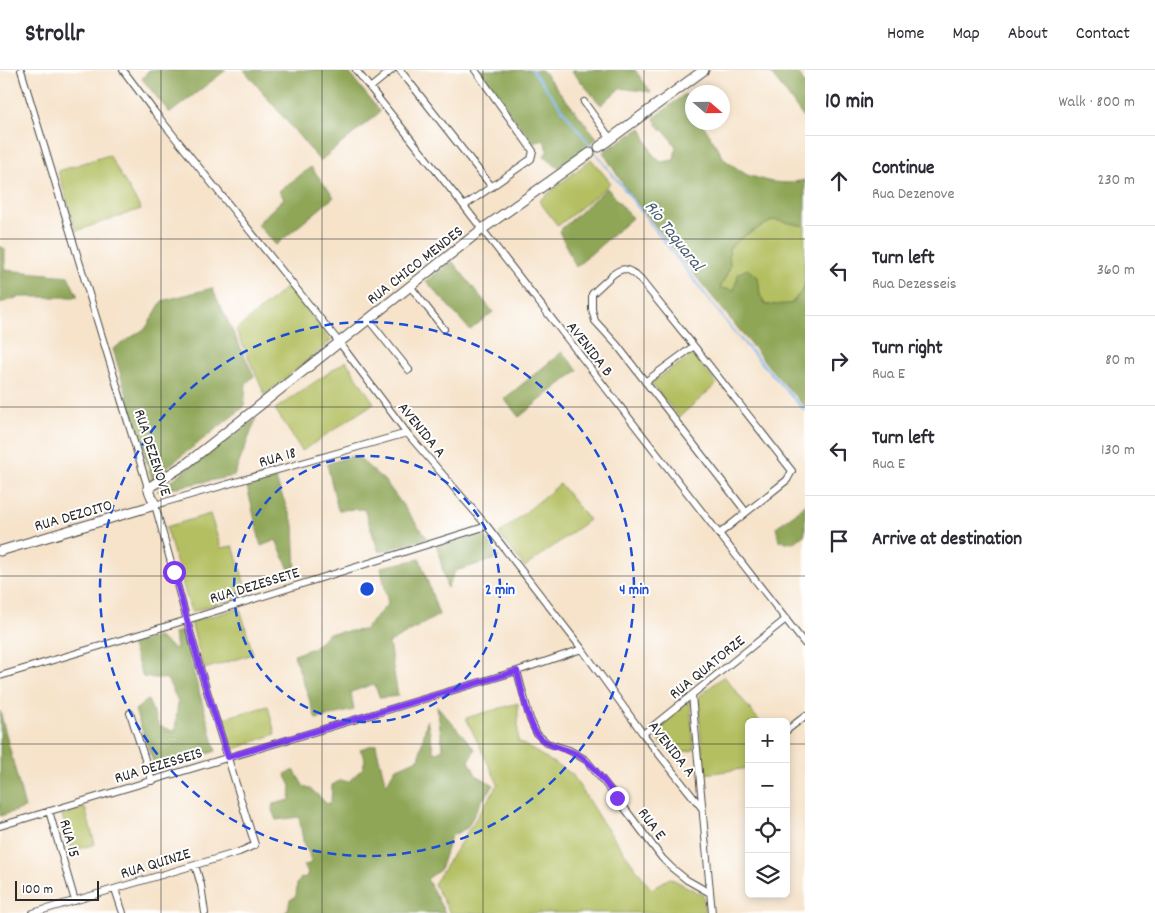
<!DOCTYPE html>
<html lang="en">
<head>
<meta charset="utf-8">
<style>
  body { margin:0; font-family:Dekko,sans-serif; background:#f2f2f3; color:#2b2b33 }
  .controls { position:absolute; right:15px; bottom:15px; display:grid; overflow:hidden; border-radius:8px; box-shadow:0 2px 8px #0003 }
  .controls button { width:45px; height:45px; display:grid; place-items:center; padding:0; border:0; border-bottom:1px solid #e1e1e2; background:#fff; color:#2b2b33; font:25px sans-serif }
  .compass { position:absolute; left:685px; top:15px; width:45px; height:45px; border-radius:50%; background:#fff; box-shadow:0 2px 8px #0003; rotate:110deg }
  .scale { position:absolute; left:15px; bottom:12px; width:84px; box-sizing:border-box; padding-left:5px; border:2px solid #2b2b2b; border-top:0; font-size:14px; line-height:18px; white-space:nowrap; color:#2b2b2b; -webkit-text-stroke:4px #fff; paint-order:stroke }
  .stop { position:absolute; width:15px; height:15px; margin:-11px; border:4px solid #7c3aed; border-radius:50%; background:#fff }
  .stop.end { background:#7c3aed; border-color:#fff; box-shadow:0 1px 5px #0008 }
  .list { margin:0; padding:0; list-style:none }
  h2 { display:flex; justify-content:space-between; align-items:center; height:65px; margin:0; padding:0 20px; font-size:21px }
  h2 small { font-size:16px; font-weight:400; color:#7c7c81 }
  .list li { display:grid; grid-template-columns:32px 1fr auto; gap:15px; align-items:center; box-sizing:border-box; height:90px; padding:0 20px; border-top:1px solid #e1e1e2 }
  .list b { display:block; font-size:19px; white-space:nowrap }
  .list p { margin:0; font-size:16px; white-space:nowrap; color:#7c7c81 }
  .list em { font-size:16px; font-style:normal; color:#7c7c81 }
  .icon { flex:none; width:28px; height:28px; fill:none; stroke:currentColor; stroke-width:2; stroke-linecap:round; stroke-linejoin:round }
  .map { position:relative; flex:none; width:805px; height:843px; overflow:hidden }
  header { display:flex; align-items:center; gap:30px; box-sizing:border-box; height:70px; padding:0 25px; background:#fff; border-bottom:1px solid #e1e1e2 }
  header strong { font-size:24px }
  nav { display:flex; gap:28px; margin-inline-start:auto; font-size:18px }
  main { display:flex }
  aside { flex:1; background:#fff }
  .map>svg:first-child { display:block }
</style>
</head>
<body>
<header>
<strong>Strollr</strong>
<nav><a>Home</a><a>Map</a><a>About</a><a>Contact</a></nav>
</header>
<main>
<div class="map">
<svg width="805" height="843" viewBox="0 0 805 843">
  <rect width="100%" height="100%" fill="#fff"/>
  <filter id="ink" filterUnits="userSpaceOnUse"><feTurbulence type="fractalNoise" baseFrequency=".02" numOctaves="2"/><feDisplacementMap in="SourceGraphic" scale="10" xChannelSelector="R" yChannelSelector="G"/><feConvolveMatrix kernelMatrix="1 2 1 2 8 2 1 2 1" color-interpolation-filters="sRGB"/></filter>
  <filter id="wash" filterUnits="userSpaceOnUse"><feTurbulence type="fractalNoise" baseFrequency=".0096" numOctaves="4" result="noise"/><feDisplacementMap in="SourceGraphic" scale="20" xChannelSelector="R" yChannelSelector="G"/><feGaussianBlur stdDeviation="1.12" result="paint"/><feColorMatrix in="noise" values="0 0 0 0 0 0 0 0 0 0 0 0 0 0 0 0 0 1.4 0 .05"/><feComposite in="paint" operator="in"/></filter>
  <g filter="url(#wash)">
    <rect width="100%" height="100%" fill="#f6e3ca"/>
    <path fill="#b3bf60" stroke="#6f7546" d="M109,85L141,139L76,161L58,101Z
      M591,89L611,113L558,156L539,131Z
      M774,150L805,156L804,218L791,234L766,235L760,225L758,207L739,203L734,220L720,219L730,197L729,178L747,164Z
      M288,216L331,271L265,325L236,260Z
      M693,284L717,314L679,347L651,313Z
      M346,291L374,333L302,381L275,339Z
      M560,414L589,450L525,497L499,464Z
      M210,444L221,478L233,476L248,524L191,542L166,457Z
      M240,538L253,584L204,599L191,552Z
      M724,606L760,652H749V698L704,704L698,627Z
      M690,630L694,680L671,684L651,661Z
      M518,633V671L572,704L600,749L651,819L670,808L703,825L705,843H450L434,814L498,714L466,648Z
      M268,636L275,664L232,680L220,649Z
      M85,738L95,774L72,781L62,745Z"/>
    <path fill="#8ea656" stroke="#5c6840" d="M149,0H226L170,43L142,9Z
      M244,0H347L380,42L320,91Z
      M475,0H542L597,68L558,98L544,86L548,80L543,69L534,73Z
      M571,0H635L651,22L620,18L601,35Z
      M769,0H797L805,15V50L786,23L769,1Z
      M685,24L692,36V52L702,53L725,90L747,105L772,112L789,113L805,110V156L774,150L747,164L729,178L730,197L720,218L734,220L739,203L747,199L758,207L760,225L766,235L791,234L804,218L805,211V337L770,298L628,122L603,82L641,58L652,83L661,92L674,90L676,77L669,66L658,56L654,48Z
      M311,97L334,127L276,175L257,154L284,128L279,121Z
      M607,118L632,148L576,197L559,161Z
      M0,176L5,179V200L68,206L78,227H19L0,233Z
      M452,191L493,242L470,260L426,211Z
      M212,218L254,306L246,314L244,337L152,409L113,279L146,258L162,231Z
      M562,282L578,300L519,347L504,329Z
      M256,349L234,406L157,421Z
      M355,385L385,411L427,468L379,482L364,439L338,440L327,394Z
      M275,408L294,455L296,505L292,506L276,470L261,476L247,416Z
      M805,433V464L794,473L779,471L776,457L796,443Z
      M484,464L499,488L455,501L447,518L437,476Z
      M420,489L439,545L389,573L398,626L380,628L374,614L351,622L354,640L316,649L294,585L313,578L329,563L364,560L388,534L381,497Z
      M182,561L216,681L156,700L135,640L148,630L159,656L175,662L178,631L167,609L143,607L131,574L158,567L176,580L174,563Z
      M437,636L475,679L469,691L476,705L494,715L481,732L467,758L451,766L440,800L427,809L445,843H285L288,839L290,830L296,826L297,814L301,808L306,807L308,802L303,796L311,793L309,783L304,776L299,747L276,750L272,740L273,734L290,730L291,716L285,704L294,700L304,717L310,718L327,734L331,732L332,715L341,710L348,712L363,698L365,689L360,679L376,674L377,680L386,715L395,699L420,688V683L427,650L434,683L443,679Z
      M0,641L25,738L0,746Z"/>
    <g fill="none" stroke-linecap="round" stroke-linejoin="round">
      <path stroke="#7eb9ef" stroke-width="2" d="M532,0L735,263L805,341"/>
    </g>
  </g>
  <g filter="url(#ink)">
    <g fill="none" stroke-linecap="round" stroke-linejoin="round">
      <g stroke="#494743" stroke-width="8">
        <path id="minor" d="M21,0L148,418
          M123,0L153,40L339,272L407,363L487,456L582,579L643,664L701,737
          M356,0L464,136L805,574
          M400,0L492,117
          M370,18L392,0
          M584,32L610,68
          M464,136L531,89L533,81L475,0
          M410,216L444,259
          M368,249L409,300
          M645,312L694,276
          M719,464L787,410L792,401L694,276L640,209C628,197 622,196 610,207C604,213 598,218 592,224V239L595,251L617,275L746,442
          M517,601L530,649L537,664L547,673L569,680L586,690L617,728L662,788L672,798L687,810L710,823
          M0,606L187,550L487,456
          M692,625L712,843
          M130,643L152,711
          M786,661L805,646
          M643,664L786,549
          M49,741L75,831
          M0,756L517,601L582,579
          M195,795L201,815L205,843
          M115,819L123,843
          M33,843L239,782L255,775L202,605L155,435L407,363"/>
      </g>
      <g stroke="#494743" stroke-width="11">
        <path id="major" d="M599,77L704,0
          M0,481L155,435L148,418L186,394L481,160L590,83"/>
      </g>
      <use href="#minor" stroke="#fff" stroke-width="6"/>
      <use href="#major" stroke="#fff" stroke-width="9"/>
    </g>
  </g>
  <g fill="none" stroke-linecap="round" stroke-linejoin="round" filter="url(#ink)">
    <path stroke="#7c3aed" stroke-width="6" d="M174,502L202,605L228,687L517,601C522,619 527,650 537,664C547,678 565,677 578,685C592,693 607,715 617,728"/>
  </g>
  <path fill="none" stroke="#2b2b2b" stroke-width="1" stroke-opacity="0.55" d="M161,0V843M322,0V843M483,0V843M644,0V843M0,169H805M0,337H805M0,506H805M0,674H749M786,674H805"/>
  <g fill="none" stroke="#1d4ed8" stroke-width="2.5" stroke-dasharray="9 6">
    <circle cx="367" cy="519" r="133"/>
    <circle cx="367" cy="519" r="267"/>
  </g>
  <g text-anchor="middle" stroke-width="4" stroke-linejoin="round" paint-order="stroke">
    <g font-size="16" fill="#2b2b2b" stroke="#fff">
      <text transform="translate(414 194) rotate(-38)" y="6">RUA CHICO MENDES</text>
      <text transform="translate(591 278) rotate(52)" y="6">AVENIDA B</text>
      <text transform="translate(423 359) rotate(51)" y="6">AVENIDA A</text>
      <text transform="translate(154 382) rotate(72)" y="6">RUA DEZENOVE</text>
      <text transform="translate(277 386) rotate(-16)" y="6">RUA 18</text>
      <text transform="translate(73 444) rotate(-16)" y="6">RUA DEZOITO</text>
      <text transform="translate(254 514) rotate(-17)" y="6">RUA DEZESSETE</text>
      <text transform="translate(706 596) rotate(-39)" y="6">RUA QUATORZE</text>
      <text transform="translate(673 678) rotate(52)" y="6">AVENIDA A</text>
      <text transform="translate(158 694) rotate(-17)" y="6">RUA DEZESSEIS</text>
      <text transform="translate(653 753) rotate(53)" y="6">RUA E</text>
      <text transform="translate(71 768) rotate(74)" y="6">RUA 15</text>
      <text transform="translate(155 792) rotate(-17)" y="6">RUA QUINZE</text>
    </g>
    <g font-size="18" font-style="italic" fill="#485d70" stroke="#fff">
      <text transform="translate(675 165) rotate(52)" y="6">Rio Taquaral</text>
    </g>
  </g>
  <circle cx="367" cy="519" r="8" fill="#1d4ed8" stroke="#fff" stroke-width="2.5"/>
  <g font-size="15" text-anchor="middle" font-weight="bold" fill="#1d4ed8" stroke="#fff" stroke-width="4" stroke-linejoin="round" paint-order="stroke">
    <text x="500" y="524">2 min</text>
    <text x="634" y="524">4 min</text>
  </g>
</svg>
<div class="controls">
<button>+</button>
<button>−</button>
<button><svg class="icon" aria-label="locate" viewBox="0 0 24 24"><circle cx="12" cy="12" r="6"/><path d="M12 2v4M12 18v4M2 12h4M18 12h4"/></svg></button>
<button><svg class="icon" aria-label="layers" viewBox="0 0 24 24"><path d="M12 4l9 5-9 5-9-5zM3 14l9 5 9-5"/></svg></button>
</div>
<svg class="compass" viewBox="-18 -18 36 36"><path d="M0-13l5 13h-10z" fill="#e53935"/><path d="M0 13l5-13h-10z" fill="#7c7c81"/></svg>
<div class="scale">100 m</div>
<div class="stop" style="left:174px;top:502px"></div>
<div class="stop end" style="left:617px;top:728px"></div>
</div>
<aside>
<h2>10 min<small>Walk · 800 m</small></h2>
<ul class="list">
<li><svg class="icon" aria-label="ahead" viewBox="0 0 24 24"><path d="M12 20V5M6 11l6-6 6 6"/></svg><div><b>Continue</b><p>Rua Dezenove</p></div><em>230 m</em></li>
<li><svg class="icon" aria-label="left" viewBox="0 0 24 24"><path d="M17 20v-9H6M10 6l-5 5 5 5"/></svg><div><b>Turn left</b><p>Rua Dezesseis</p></div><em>360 m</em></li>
<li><svg class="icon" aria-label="right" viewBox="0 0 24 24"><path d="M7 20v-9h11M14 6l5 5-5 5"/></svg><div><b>Turn right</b><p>Rua E</p></div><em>80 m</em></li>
<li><svg class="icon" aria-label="left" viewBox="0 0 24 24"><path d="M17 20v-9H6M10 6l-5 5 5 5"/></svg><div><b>Turn left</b><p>Rua E</p></div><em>130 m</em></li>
<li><svg class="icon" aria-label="arrive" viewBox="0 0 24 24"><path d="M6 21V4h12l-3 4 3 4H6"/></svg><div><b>Arrive at destination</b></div></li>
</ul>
</aside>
</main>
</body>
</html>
